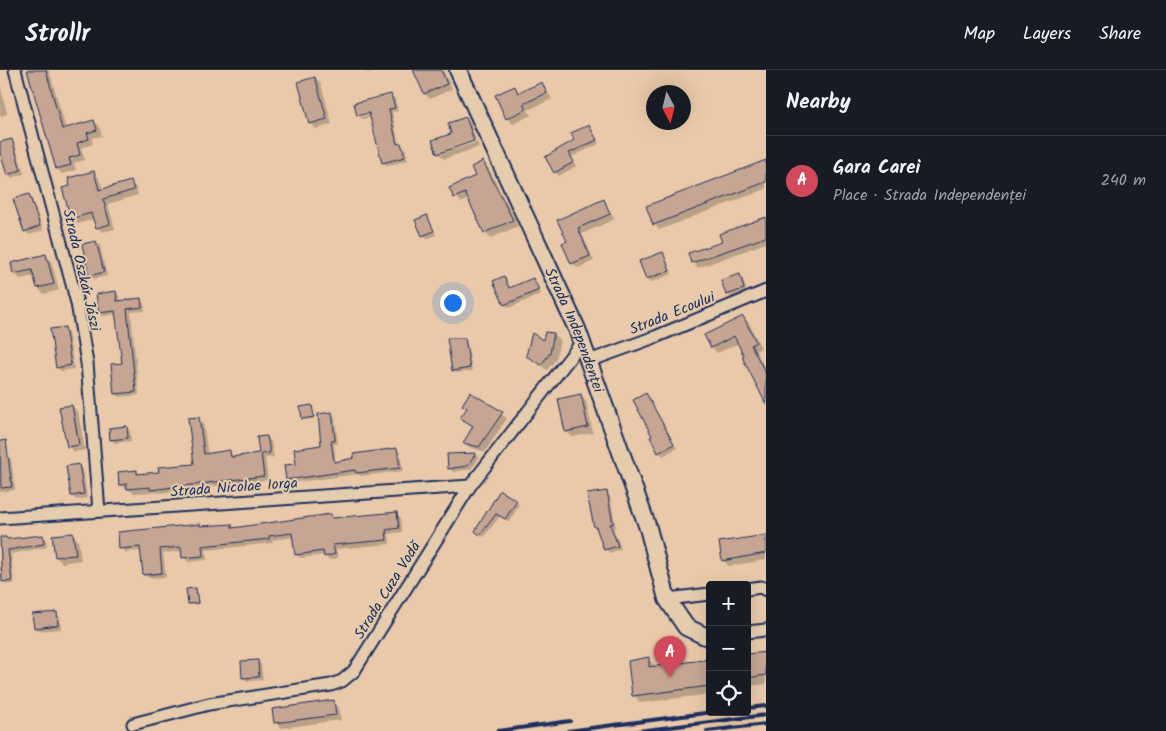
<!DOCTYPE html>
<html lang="en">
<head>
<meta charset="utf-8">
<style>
  body { margin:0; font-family:Kalam,sans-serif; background:#242831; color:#f1f3f6 }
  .controls { position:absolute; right:15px; bottom:15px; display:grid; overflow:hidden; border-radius:5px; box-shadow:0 5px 20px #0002 }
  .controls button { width:45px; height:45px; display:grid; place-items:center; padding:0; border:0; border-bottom:1px solid #363941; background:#171b24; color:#f1f3f6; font:25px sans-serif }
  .compass { position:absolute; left:646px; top:15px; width:45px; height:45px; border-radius:50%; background:#171b24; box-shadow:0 5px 20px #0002; rotate:173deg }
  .you { position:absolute; left:452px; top:232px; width:18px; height:18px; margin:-12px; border:4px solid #fff; border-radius:50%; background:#1a73e8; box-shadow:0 0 0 8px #1a73e833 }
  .badge { display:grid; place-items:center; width:32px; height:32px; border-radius:50%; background:#d1495b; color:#fff; font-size:16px; font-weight:700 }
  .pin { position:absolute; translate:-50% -41px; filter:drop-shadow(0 1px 2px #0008) }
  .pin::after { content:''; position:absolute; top:26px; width:18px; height:15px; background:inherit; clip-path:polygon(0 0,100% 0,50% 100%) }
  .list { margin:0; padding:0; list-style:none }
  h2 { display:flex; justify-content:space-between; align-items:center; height:65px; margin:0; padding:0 20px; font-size:21px }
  h2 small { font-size:16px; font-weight:400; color:#9ea1a6 }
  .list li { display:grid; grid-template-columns:32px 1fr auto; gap:15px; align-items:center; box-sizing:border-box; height:90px; padding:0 20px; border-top:1px solid #363941 }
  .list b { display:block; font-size:19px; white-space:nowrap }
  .list p { margin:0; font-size:16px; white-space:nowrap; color:#9ea1a6 }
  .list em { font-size:16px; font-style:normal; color:#9ea1a6 }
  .icon { flex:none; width:28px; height:28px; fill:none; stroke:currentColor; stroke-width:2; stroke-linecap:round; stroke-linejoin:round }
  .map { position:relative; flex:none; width:766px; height:661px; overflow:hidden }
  header { display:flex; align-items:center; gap:30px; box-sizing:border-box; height:70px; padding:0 25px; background:#171b24; border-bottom:1px solid #363941 }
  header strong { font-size:24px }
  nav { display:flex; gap:28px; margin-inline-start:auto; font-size:18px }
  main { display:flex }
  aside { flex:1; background:#171b24 }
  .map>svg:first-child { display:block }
</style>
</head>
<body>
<header>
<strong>Strollr</strong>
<nav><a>Map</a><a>Layers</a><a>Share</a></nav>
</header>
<main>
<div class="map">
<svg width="766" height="661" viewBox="0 0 766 661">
  <rect width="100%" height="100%" fill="#e9c9a9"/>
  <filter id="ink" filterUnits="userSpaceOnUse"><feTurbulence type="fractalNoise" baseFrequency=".02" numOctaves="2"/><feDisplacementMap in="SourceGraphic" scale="10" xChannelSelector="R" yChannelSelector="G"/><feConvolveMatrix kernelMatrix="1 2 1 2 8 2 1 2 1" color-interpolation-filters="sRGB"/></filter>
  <g filter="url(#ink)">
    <path fill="#0003" d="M28,0H49L66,59L94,51L99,56L102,66L92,68L93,74L81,78L85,90L74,93L76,100L62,104L57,98Z
      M365,0H375L368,3Z
      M414,0H443L452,19L430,29L425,24Z
      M315,8L321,14L332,54L316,59L311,53Z
      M542,13L552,29L528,40L531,45L513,54L507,48L514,17L521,24Z
      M0,14L7,44L0,46Z
      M391,26L395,29L398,41L392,42L399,75L405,78L408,90L387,96L383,92L371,47L362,49L360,47L376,43L375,41L359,44V46L356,34Z
      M465,49L471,54L476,69L440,82V84L477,72L479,77L444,89L438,83Z
      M589,56L599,74L571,87L576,96L559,106L555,102L576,70Z
      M12,70L15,74L24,104L11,108L8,104L0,74Z
      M766,92V119L659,160L654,154Z
      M483,93L489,99L518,156L491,168L486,163L469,129L461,133L451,119L477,106Z
      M94,102L99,108L103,120L131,112L136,118L138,125L108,134L115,159L102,162L97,157L94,149L78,154L72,148L71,117Z
      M29,125L32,129L43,160L29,165L26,161Z
      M604,131L615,149L582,164L594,191L578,198L572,193L568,171L559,151Z
      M426,147L436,165L427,169L424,165Z
      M766,148V173L698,198L692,192Z
      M96,172L100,176L107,206L94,209L90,205Z
      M663,184L672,204L651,212L647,209Z
      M46,185L51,191L59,220L44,224L38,218L35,206L20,209L14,203Z
      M739,205L743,209L747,223L731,228L727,224Z
      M504,208L511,219L533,209L541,224L509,238L505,234Z
      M116,222L119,226L120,232L140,230L144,233L145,241L131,242L139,325L119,327L115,323L123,294L117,244L103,246L100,242Z
      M743,247L749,253L761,278L756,281L766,300V331L739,273L717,283L712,277Z
      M65,258L68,262L74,299L61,301L57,297Z
      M546,263L554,264L560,270L556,289L547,300L528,285L544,272Z
      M464,270L467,273L472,301L456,303L453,300Z
      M470,324L507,348L485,382L469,377L465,372L474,357L462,348L468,338Z
      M581,325L586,331L593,363L572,367L566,361Z
      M645,325L677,378L663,386L659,382Z
      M72,336L78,342L85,380L74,382L68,376Z
      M311,336L314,349L305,350L304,349Z
      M332,343L335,347L338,374H334L336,393L397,380L400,383L403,401L361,406L358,404L291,413L287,409L297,395L323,376Z
      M198,348L203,353L208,385L229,381L234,387L261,384L267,367L271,372L274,387L265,388L268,410L180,420V422L134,423L120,415L136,401L140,405L160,404L196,396Z
      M126,358L130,361L131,371L115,373L111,369Z
      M475,384L479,388L471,399L453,402L450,398L448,385Z
      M7,385L11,389L15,420L0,422V386Z
      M79,395L83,399L87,428L76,430L72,426L67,397Z
      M500,422L519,435L509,452L500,446L484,467L479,464Z
      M606,422L610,426L616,457L613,458L621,479L609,483L595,457Z
      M396,444L401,448L402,462L389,464L390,474L336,479L338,488L329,490L325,485L300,488L296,484L294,467L272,470L273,473L206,480L207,490L188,492L184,487L183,481L163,483L166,507L149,508L144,504L142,481L125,482L121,478L199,455L202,457L231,455L235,459L331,446L334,449Z
      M73,464L78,470L81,490L62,493L56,487Z
      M43,466L46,469L47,477L11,484L14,514H7L3,511L0,498V471Z
      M766,466V490L729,496L723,490Z
      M196,519L199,534L190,535L189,533Z
      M56,543L60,547L61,559L38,561L35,557Z
      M766,583V614L747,616V586Z
      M648,589L657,597L710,590V624L641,633L633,625Z
      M258,591L261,595L263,610L247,611L243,607Z
      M333,632L339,638L341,650L281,658L276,652Z"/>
    <path fill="#c6a593" stroke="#1b2f5e" d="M27,0H46L62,59L94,50L97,60L87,63L89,69L77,73L80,85L69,88L71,95L56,99Z
      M413,0H441L447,14L424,24Z
      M315,7L327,49L309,54L298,12Z
      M542,12L547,23L523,34L526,39L506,49L495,25L515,16L518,23Z
      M391,24L395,38L389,39L397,74L401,73L405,87L382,93L369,43L357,46L354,33Z
      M466,47L474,71L437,84L432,70L451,64L448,53Z
      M589,55L597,70L569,83L574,92L554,103L545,87L574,70L571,63Z
      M12,69L21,100L7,105L0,83V72Z
      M766,90V112L653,155L646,136Z
      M483,91L513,150L484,163L465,123L454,128L449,118L475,106L471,97Z
      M94,101L99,120L131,111L134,120L103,129L110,154L96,158L91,143L71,149L62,118L70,116L68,108Z
      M29,124L40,156L24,162L13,129Z
      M604,129L610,144L578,158L590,186L571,194L562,173L567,171L557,150Z
      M427,145L434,161L422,166L415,150Z
      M766,147V167L691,193L688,183L722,172L719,164Z
      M96,171L104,202L89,206L82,174Z
      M663,182L670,201L646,209L639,191Z
      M46,184L54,214L37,218L32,200L13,204L11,193Z
      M740,204L744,219L726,225L721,210Z
      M504,206L509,218L533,208L539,220L504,235L493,211Z
      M116,221L117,231L141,228L142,237L127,239L136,322L114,324L111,294L122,293L115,241L99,243L96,224Z
      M743,246L756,272L751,275L766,304V334L742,287L744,286L734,266L711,278L704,265Z
      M65,257L71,295L56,298L50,259Z
      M545,262L554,263L550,283L541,295L526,286L532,263L543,270Z
      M447,268H465L470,298L452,301Z
      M470,322L503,342L479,377L463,373L473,356L460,348L467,338L462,335Z
      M646,323L674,374L658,383L650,367L652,366L633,330Z
      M581,324L588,357L565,362L558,329Z
      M72,335L79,375L67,377L59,337Z
      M312,335L314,347L302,349L300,337Z
      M332,342L335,371H331L334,392L354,388L353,384L397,378L400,398L356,403L355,400L286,410L284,395L296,394L294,379L321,375L318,344Z
      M199,347L204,384L230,380L231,387L259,383L257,367L267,366L270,383L261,384L264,406L150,420V417L127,419V414L119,415L118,402L137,400V404L159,402L158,397L194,394L188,348Z
      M127,356L128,368L110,370L109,358Z
      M6,370L12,417L1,418L0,371Z
      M476,383L467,396L448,399L447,384Z
      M79,394L84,424L71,426L66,396Z
      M500,420L517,431L505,449L496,444L480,465L475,461Z
      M607,421L613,454H610L618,476L604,480L596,457H594L587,424Z
      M397,442L399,458L386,460L387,470L333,475L335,484L324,487L323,481L295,485L292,463L269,466V469L202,476L203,486L182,488L181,477L160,479L162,503L143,505L140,477L119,479L118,462L200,454V456L232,454V458L331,444L332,448Z
      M73,463L76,485L55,487L52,465Z
      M43,465L44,474L8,480L12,511L2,512L0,467H6L7,469Z
      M766,465V483L722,491L719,472Z
      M196,518L198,533L188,534L186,519Z
      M57,542L58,555L34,558L32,544Z
      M766,582V605L747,608V584Z
      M649,587V597L710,589V616L632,626L628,591Z
      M258,590L259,607L242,608L241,591Z
      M334,630L336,645L274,653L272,639Z"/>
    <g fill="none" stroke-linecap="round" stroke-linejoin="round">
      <g stroke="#1b2f5e" stroke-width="15">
        <path id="street" d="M15,0L77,233L87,293L99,441
          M589,291L655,267L766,221
          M0,448L470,416
          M747,519L761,517L766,520
          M667,529L710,524
          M747,562L766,560
          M133,654L209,634L331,615L342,611L354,601L470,416L582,272"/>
      </g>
      <g stroke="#1b2f5e" stroke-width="20">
        <g id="secondary">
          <path id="s1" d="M458,0L577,259L648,458L667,529L686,557L705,566"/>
        </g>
      </g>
      <use href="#street" stroke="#e5ccad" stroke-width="11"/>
      <use href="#secondary" stroke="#e5ccad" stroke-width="16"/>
      <path stroke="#1b2f5e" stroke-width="4" d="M747,638L766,636
        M498,661L570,651
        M568,661L713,642
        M638,661L766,645
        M707,661L766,654"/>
    </g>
  </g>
  <g text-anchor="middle" stroke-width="4" stroke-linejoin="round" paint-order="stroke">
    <g font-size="15" fill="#1b2f5e" stroke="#e5ccad">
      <text transform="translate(82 200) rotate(77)" y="5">Strada Oszkár Jászi</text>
      <text transform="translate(672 243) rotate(-22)" y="5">Strada Ecoului</text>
      <text dy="5" stroke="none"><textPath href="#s1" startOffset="285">Strada Independenței</textPath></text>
      <text transform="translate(234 417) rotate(-4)" y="5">Strada Nicolae Iorga</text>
      <text transform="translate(387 520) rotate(-58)" y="5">Strada Cuza Vodă</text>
    </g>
  </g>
</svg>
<div class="controls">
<button>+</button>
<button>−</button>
<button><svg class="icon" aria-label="locate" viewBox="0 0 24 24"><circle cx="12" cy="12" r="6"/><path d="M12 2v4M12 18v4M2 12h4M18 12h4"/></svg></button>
</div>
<svg class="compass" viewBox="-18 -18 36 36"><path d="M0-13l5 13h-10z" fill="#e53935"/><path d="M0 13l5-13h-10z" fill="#9ea1a6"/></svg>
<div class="you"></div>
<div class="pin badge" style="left:670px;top:607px">A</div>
</div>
<aside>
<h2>Nearby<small></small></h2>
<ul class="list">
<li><span class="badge">A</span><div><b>Gara Carei</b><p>Place · Strada Independenței</p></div><em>240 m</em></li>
</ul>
</aside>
</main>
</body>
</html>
